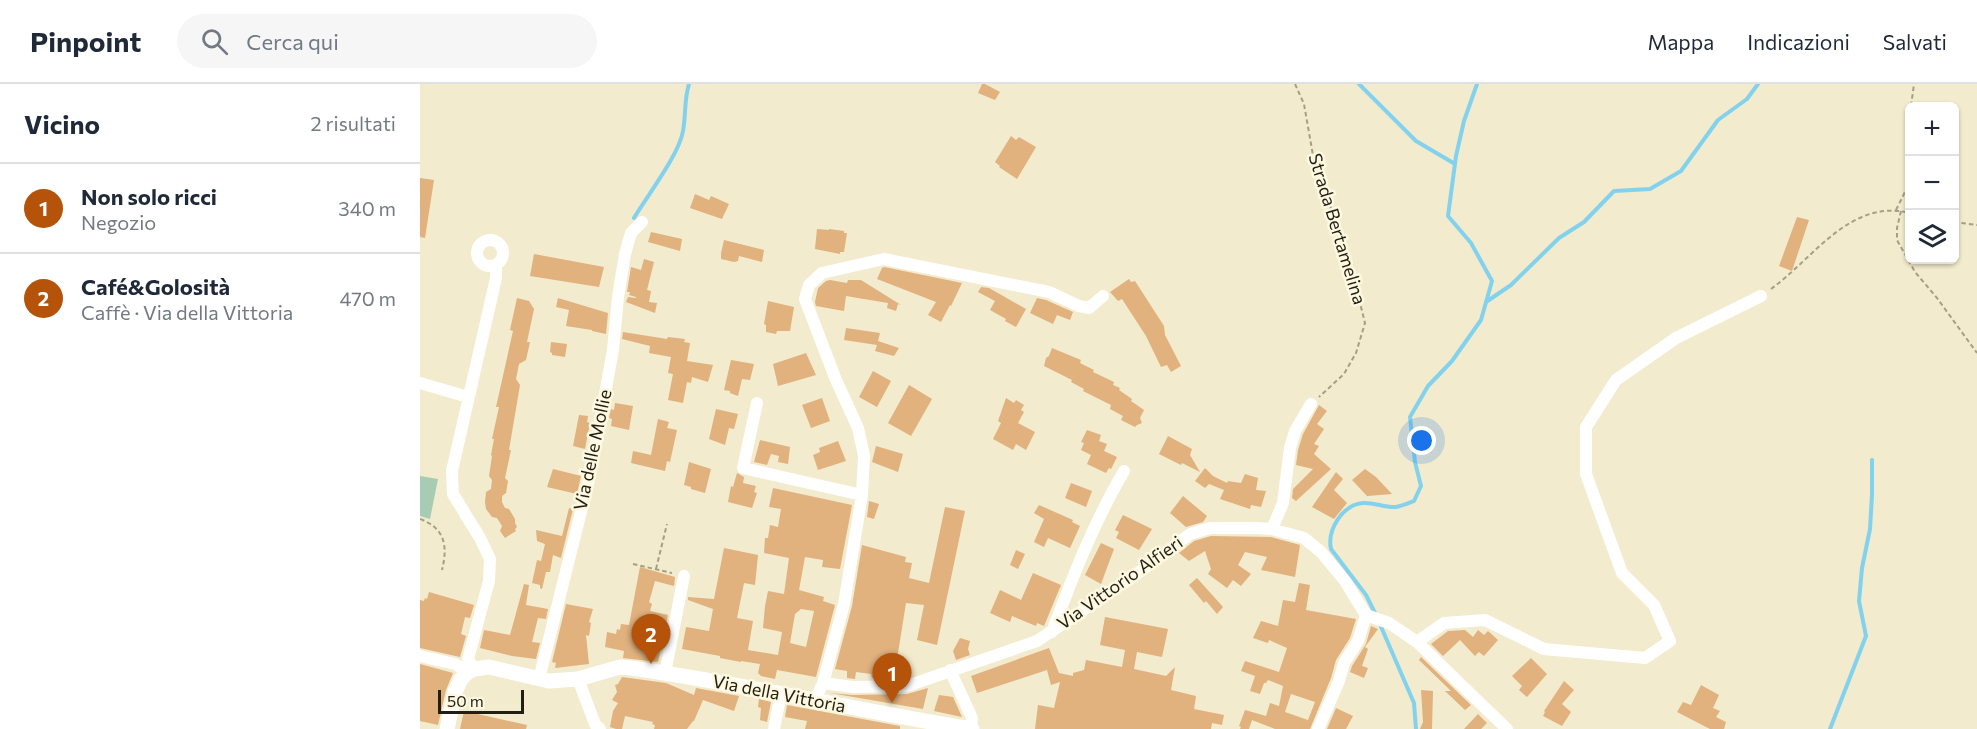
<!DOCTYPE html>
<html lang="it">
<head>
<meta charset="utf-8">
<style>
  body { margin:0; font-family:Commissioner,sans-serif; background:#f6f6f7; color:#1f2937 }
  .controls { position:absolute; right:18px; top:18px; display:grid; overflow:hidden; border-radius:9px; box-shadow:0 2px 4px #0004 }
  .controls button { width:54px; height:54px; display:grid; place-items:center; padding:0; border:0; border-bottom:2px solid #e0e1e3; background:#fff; color:#1f2937; font:30px sans-serif }
  .scale { position:absolute; left:18px; bottom:15px; width:86px; box-sizing:border-box; padding-left:6px; border:3px solid #211e13; border-top:0; font-size:16px; line-height:21px; white-space:nowrap; color:#211e13; -webkit-text-stroke:4px #fef8e0; paint-order:stroke }
  .you { position:absolute; left:1002px; top:357px; width:21px; height:21px; margin:-15px; border:4px solid #fff; border-radius:50%; background:#1a73e8; box-shadow:0 0 0 9px #1a73e833 }
  .badge { display:grid; place-items:center; width:39px; height:39px; border-radius:50%; background:#b45309; color:#fff; font-size:20px; font-weight:700 }
  .pin { position:absolute; translate:-50% -50px; filter:drop-shadow(0 2px 3px #0008) }
  .pin::after { content:''; position:absolute; top:32px; width:21px; height:18px; background:inherit; clip-path:polygon(0 0,100% 0,50% 100%) }
  .list { margin:0; padding:0; list-style:none }
  h2 { display:flex; justify-content:space-between; align-items:center; height:78px; margin:0; padding:0 24px; font-size:26px }
  h2 small { font-size:20px; font-weight:400; color:#747a83 }
  .list li { display:grid; grid-template-columns:39px 1fr auto; gap:18px; align-items:center; box-sizing:border-box; height:90px; padding:0 24px; border-top:2px solid #e0e1e3 }
  .list b { display:block; font-size:22px; white-space:nowrap }
  .list p { margin:0; font-size:20px; white-space:nowrap; color:#747a83 }
  .list em { font-size:20px; font-style:normal; color:#747a83 }
  .icon { flex:none; width:33px; height:33px; fill:none; stroke:currentColor; stroke-width:2; stroke-linecap:round; stroke-linejoin:round }
  .map { position:relative; flex:none; width:1557px; height:645px; overflow:hidden }
  header { display:flex; align-items:center; gap:36px; box-sizing:border-box; height:84px; padding:0 30px; background:#fff; border-bottom:2px solid #e0e1e3 }
  header strong { font-size:28px }
  nav { display:flex; gap:33px; margin-inline-start:auto; font-size:21px }
  .search { width:420px; height:54px; background:#f6f6f7; display:flex; align-items:center; gap:15px; box-sizing:border-box; padding:0 21px; border-radius:33px; color:#747a83; font-size:22px }
  main { display:flex }
  aside { flex:1; background:#fff }
  .map>svg:first-child { display:block }
</style>
</head>
<body>
<header>
<strong>Pinpoint</strong>
<div class="search"><svg class="icon" aria-label="search" viewBox="0 0 24 24"><circle cx="10" cy="10" r="6"/><path d="M15 15l6 6"/></svg>Cerca qui</div>
<nav><a>Mappa</a><a>Indicazioni</a><a>Salvati</a></nav>
</header>
<main>
<aside>
<h2>Vicino<small>2 risultati</small></h2>
<ul class="list">
<li><span class="badge">1</span><div><b>Non solo ricci</b><p>Negozio</p></div><em>340 m</em></li>
<li><span class="badge">2</span><div><b>Café&amp;Golosità</b><p>Caffè · Via della Vittoria</p></div><em>470 m</em></li>
</ul>
</aside>
<div class="map">
<svg width="1557" height="645" viewBox="0 0 1557 645">
  <rect width="100%" height="100%" fill="#f2ebcd"/>
  <path fill="#a7ccb4" d="M0,392L18,395L10,435L0,432Z"/>
  <g fill="none" stroke-linecap="round" stroke-linejoin="round">
    <path stroke="#83d2ed" stroke-width="4" d="M939,0L996,57L1035,80
      M214,134C227,112 259,71 263,47C266,31 264,16 269,0
      M1066,218L1091,201L1139,154L1164,138L1194,107L1230,105L1261,87L1298,36L1327,15L1338,0
      M956,531L946,511L911,465C907,446 922,421 943,419C954,418 965,424 976,423C982,422 989,419 994,417L1001,402L995,378L990,333L1008,302L1032,277L1061,236L1072,197L1051,159L1028,132L1036,72L1044,37L1057,0
      M959,538L994,619L996,645
      M1410,645L1446,552L1439,517L1442,484L1450,445L1452,411V376"/>
  </g>
  <path fill="#e1b17e" fill-rule="evenodd" d="M562,0H565L580,8L575,16L558,9Z
    M591,52L596,56L599,53L616,63L597,95L579,83L580,82L575,78Z
    M0,94L14,96L5,154L0,153Z
    M275,110L289,116L291,112L309,120L302,135L270,124Z
    M1377,133L1389,136L1372,187L1359,182Z
    M397,145L409,146V145L424,147V149H427L424,168H420V170L395,165Z
    M231,148L262,155L260,167L228,158Z
    M304,156L344,166L342,178L319,172L318,177L314,178L301,175V169Z
    M114,170L184,183L179,203L110,192Z
    M224,175L234,178L227,206L231,207L229,218L237,219L235,229L206,218L208,213L216,214V213L209,211L210,208H207L211,183L221,186Z
    M464,183L542,199L531,222L530,221L521,238L508,231L516,218L457,195L462,184Z
    M709,195L711,198L715,197L744,242L745,251L761,282L751,288L747,281L741,283L726,252L702,215L698,217L690,208Z
    M410,196L427,199L428,196H441L481,221L478,220L476,227L467,224L468,219L426,212L424,227L396,222L395,218L398,204L406,197Z
    M561,203L569,204L606,225L596,243L585,237L586,235L570,226L575,217L558,208Z
    M97,214L109,217L114,225L107,258H110L106,276L99,280L96,295L100,301L89,366H91L85,394L88,397L86,409L82,412V418L85,424L89,425L95,435V439L97,443L95,445L96,447L85,454L80,447L82,442L77,434L72,433L66,425L65,418L66,408L71,405L72,396L69,392L72,372L71,371L74,355H72L79,323H76L93,247L90,246Z
    M138,214L188,229L186,250L172,247V246L146,242L149,226L136,223Z
    M617,214L626,216L653,228L650,236L637,231L633,240L610,229Z
    M348,217L374,223L370,247H357L356,250L346,248V241L344,240Z
    M426,244L460,249L458,257L479,264L474,272L455,267L457,261L424,256Z
    M203,248L247,255L248,253L265,255L264,258L270,259L267,277L293,281L288,298L272,293L271,299L267,298L263,319L248,316L253,290L248,289L251,273L229,269L230,262L202,255Z
    M131,258L147,260L145,273L132,271V269L130,268Z
    M632,264L661,276L660,279L674,286L673,288L694,298L693,301L700,304L699,306L712,315L711,317L724,326L720,334L722,339L717,341L715,343L701,336L703,332L690,325L691,321L663,307L664,305L651,298L652,296L624,282L626,274L629,272Z
    M386,269L396,291L358,302L353,280Z
    M311,276L334,280L330,296L322,295L318,312L310,309V307L304,306Z
    M453,287L471,297L457,323L439,313Z
    M489,301L512,315L491,352L468,339Z
    M402,314L410,337L391,344L382,321Z
    M586,314L594,319L596,316L604,321L601,326L604,328L598,339L615,348L606,366L596,360L593,366L573,355L581,339L578,337Z
    M195,319L213,322L209,346L191,342L192,335L189,334L191,325L194,326Z
    M899,321L907,327L897,340L904,345L894,360L899,362L894,370L911,385L876,417L872,414L873,405L893,385L876,381L878,366L883,350Z
    M296,325L318,330L314,345L309,344L305,361L289,355Z
    M159,331L168,332L167,338L170,339L165,365L153,362Z
    M238,335L249,338L247,344L257,346L250,378L247,377L245,387L211,379L213,367L231,371Z
    M667,346L681,351L679,357L687,360L684,367L697,373L691,385L689,384L686,389L667,380L671,371L661,366L664,359L661,358Z
    M748,352L772,365L770,371L780,388L762,379L761,381L739,370Z
    M340,356L370,363L368,380L358,378L359,372L351,370L347,381L334,378Z
    M418,357L426,377L398,386L393,371L400,368L399,364Z
    M456,362L483,370L478,388L452,378Z
    M269,378L291,385L285,409L271,405V403L264,401Z
    M785,384L793,392L807,399L808,397L821,399L825,390L838,394L836,406L846,407L841,423L831,421L830,425L800,415L804,406L789,400L785,404L775,397Z
    M133,385L161,392L157,410L127,403Z
    M945,385L956,393L972,410L947,412L932,396Z
    M916,388L923,395L914,406L927,419L914,435L892,423Z
    M317,389L324,393L323,399L336,402L334,408L337,409L332,424L308,418L311,402L313,403Z
    M651,399L672,407L666,423L645,414Z
    M353,404L432,421L420,485L402,483L403,476L385,473L379,506L404,513L403,517L415,521L396,593L357,586L355,595L341,592L338,589L340,580L321,577V578L300,574V572L262,565L266,543L289,547L293,525L268,516V513L294,515L304,464L338,471L335,501L324,499L317,534L333,537L328,566L358,571L362,548L343,544L345,522L348,507L364,510L369,474L344,469L345,454H348L350,441L358,443L361,425L349,423ZM381,525L394,527L386,563L370,559L375,530Z
    M763,412L787,432L783,438L766,443L750,429Z
    M449,417L459,420L454,435L447,433Z
    M619,421L653,436L652,438L660,442L650,464L628,454L624,463L614,458L624,435L614,429Z
    M525,423L545,427L517,561L497,556L504,521L486,519L474,594H452L451,590L436,588L435,595L427,594V587L415,585L432,522L442,461L486,473L485,478L492,479L489,494L509,499Z
    M149,424L153,425L141,474L133,471L130,488H126L122,505L120,504V501L112,499L117,476L121,477L125,460L117,457L116,446L142,452Z
    M703,431L732,445L719,466L696,454L699,448L695,446Z
    M791,452L851,453L880,461L875,493L841,486L847,473L825,468L818,481L831,490L821,502L813,496L807,504L788,490L791,485L785,467L769,477L759,469L774,457Z
    M681,459L694,465L681,500L665,491Z
    M596,466L605,470L598,485L590,481Z
    M220,483L255,493L254,502L235,497L229,518L232,520L230,527L248,531L238,578L203,574L204,567L185,563L187,548L196,550L197,545L200,546L201,540L209,541Z
    M613,489L641,501L624,542L617,539L616,542L592,532L590,538L570,529L580,506L601,516Z
    M777,494L803,523L797,530L786,517L784,519L769,501Z
    M879,499L890,501L886,526L936,535L930,554L916,576L911,594L890,645H855L832,636L829,645H820L821,643L819,642L825,626L846,632L850,619L859,622L863,602L848,596L846,599H844L840,610L830,607L835,592L821,587L825,577L859,588L867,564L849,556L848,559L833,554L841,537L858,542L863,516L875,518ZM871,610L895,618L888,636L865,628Z
    M104,500L109,501L106,521L128,525L126,535L118,534L112,558L120,559L116,575L92,572L60,564L64,546L90,551Z
    M9,508L54,521L50,534L45,533L41,550L46,552L40,573L0,564V516L4,517L5,514L7,515Z
    M146,520L173,525L169,538L171,539L169,552L166,551L169,580L135,584L136,579L132,578Z
    M685,533L748,545L742,573L717,568L714,585L746,592L755,583L751,606L776,612L774,625L804,631L802,641L792,639L791,645H615L618,621L634,624L640,598L631,601L627,586L557,609L551,592L629,564L639,589L653,592V589L664,586L666,576L702,583L705,566L680,561Z
    M951,542L958,545L945,563L948,565L942,582L948,584L944,594L930,588L928,594L932,582L946,560Z
    M1045,546L1053,553L1058,546L1064,551L1068,547L1078,556L1064,572L1059,568L1055,572L1040,556L1023,572L1011,560L1028,547Z
    M540,554L550,557L548,565L550,571L536,576L533,567Z
    M1001,573L1051,621L1045,626L1025,607H1031L999,576Z
    M1111,574L1127,590L1107,613L1099,606L1102,602L1092,592Z
    M0,580L33,589L26,606L18,641L0,637Z
    M202,593L246,599L274,611L276,604L319,612L314,627L283,616L274,637H273L267,645H234L235,641L232,640L233,638L205,632L202,645H196L190,643L193,627L198,619L192,616L197,608L195,601L198,600Z
    M1144,597L1154,606L1142,620L1151,628L1142,642L1123,632L1125,628L1124,627Z
    M1281,601L1299,611L1293,624L1300,627L1296,633L1306,638L1304,645H1290L1257,628L1263,618L1271,621Z
    M508,604L503,625L410,609L433,611L487,610Z
    M1001,606L1013,607L1012,645H1000L1003,638Z
    M519,611L533,613L542,633L514,627Z
    M339,615L351,618L347,638L340,636L341,624L338,623Z
    M367,621L480,642V645H385L387,637L365,633Z
    M916,624L933,632L926,645H907Z
    M44,627L107,641L106,645H40Z
    M1058,630L1067,639L1061,645H1044Z"/>
  <g fill="none" stroke-linecap="round" stroke-linejoin="round">
    <path stroke="#a59f88" stroke-width="2" stroke-dasharray="4.5 3" stroke-linecap="butt" d="M875,0L884,20L894,77L900,90L936,203L945,239L936,269L924,290L899,313
      M1491,22L1494,0
      M1476,126L1490,98
      M1481,127L1477,144V156L1495,188L1517,214L1557,269
      M1534,138L1557,141
      M1351,205C1393,175 1430,114 1490,129
      M0,435C25,444 28,462 22,486
      M213,480L252,489
      M236,485L247,440"/>
    <path stroke="#fff" stroke-width="12" d="M57 169a13 13 0 1 1 26 0a13 13 0 1 1-26 0Z
      M0,299L48,313
      M337,319L323,384L442,411
      M852,445L863,419L870,364L875,347L891,320
      M632,548C653,492 674,438 704,387
      M997,558L1024,539L1065,536L1124,565L1225,574L1250,557L1234,521L1202,489L1166,390V343L1196,296L1256,254L1341,212
      M0,572L35,580L48,588
      M54,585L48,575L69,497L70,475L60,454L33,410L32,387L76,194V182
      M530,586L552,634L551,645
      M245,589L264,492
      M119,595L170,392L193,266L198,213L205,170L211,149L222,138
      M158,595L175,640L180,645
      M403,599L433,603L487,602L617,557L714,492L770,450L790,444H835L852,445L884,454L901,468L925,497L946,531L969,539L997,558L1087,645
      M395,616L403,599L424,520L442,411L444,372L438,344L416,296L385,215L389,201L402,189L464,175L629,208L659,222L669,224L683,212
      M354,645L361,609
      M898,645L919,597L924,579L938,557L946,531"/>
    <path stroke="#fff" stroke-width="15" d="M27,645L35,608L41,595L48,588L54,585L69,583L129,597L158,595L200,583L211,584C326,600 438,627 552,645"/>
  </g>
  <g text-anchor="middle" stroke-width="5" stroke-linejoin="round" paint-order="stroke">
    <g font-size="18" fill="#211e13" stroke="#fef8e0">
      <text transform="translate(917 145) rotate(73)" y="6">Strada Bertamelina</text>
      <text transform="translate(173 366) rotate(-78)" y="6">Via delle Mollie</text>
      <text transform="translate(700 499) rotate(-35)" y="6">Via Vittorio Alfieri</text>
      <text transform="translate(359 610) rotate(11)" y="6">Via della Vittoria</text>
    </g>
  </g>
</svg>
<div class="controls">
<button>+</button>
<button>−</button>
<button><svg class="icon" aria-label="layers" viewBox="0 0 24 24"><path d="M12 4l9 5-9 5-9-5zM3 14l9 5 9-5"/></svg></button>
</div>
<div class="scale">50 m</div>
<div class="you"></div>
<div class="pin badge" style="left:472px;top:619px">1</div>
<div class="pin badge" style="left:231px;top:580px">2</div>
</div>
</main>
</body>
</html>
